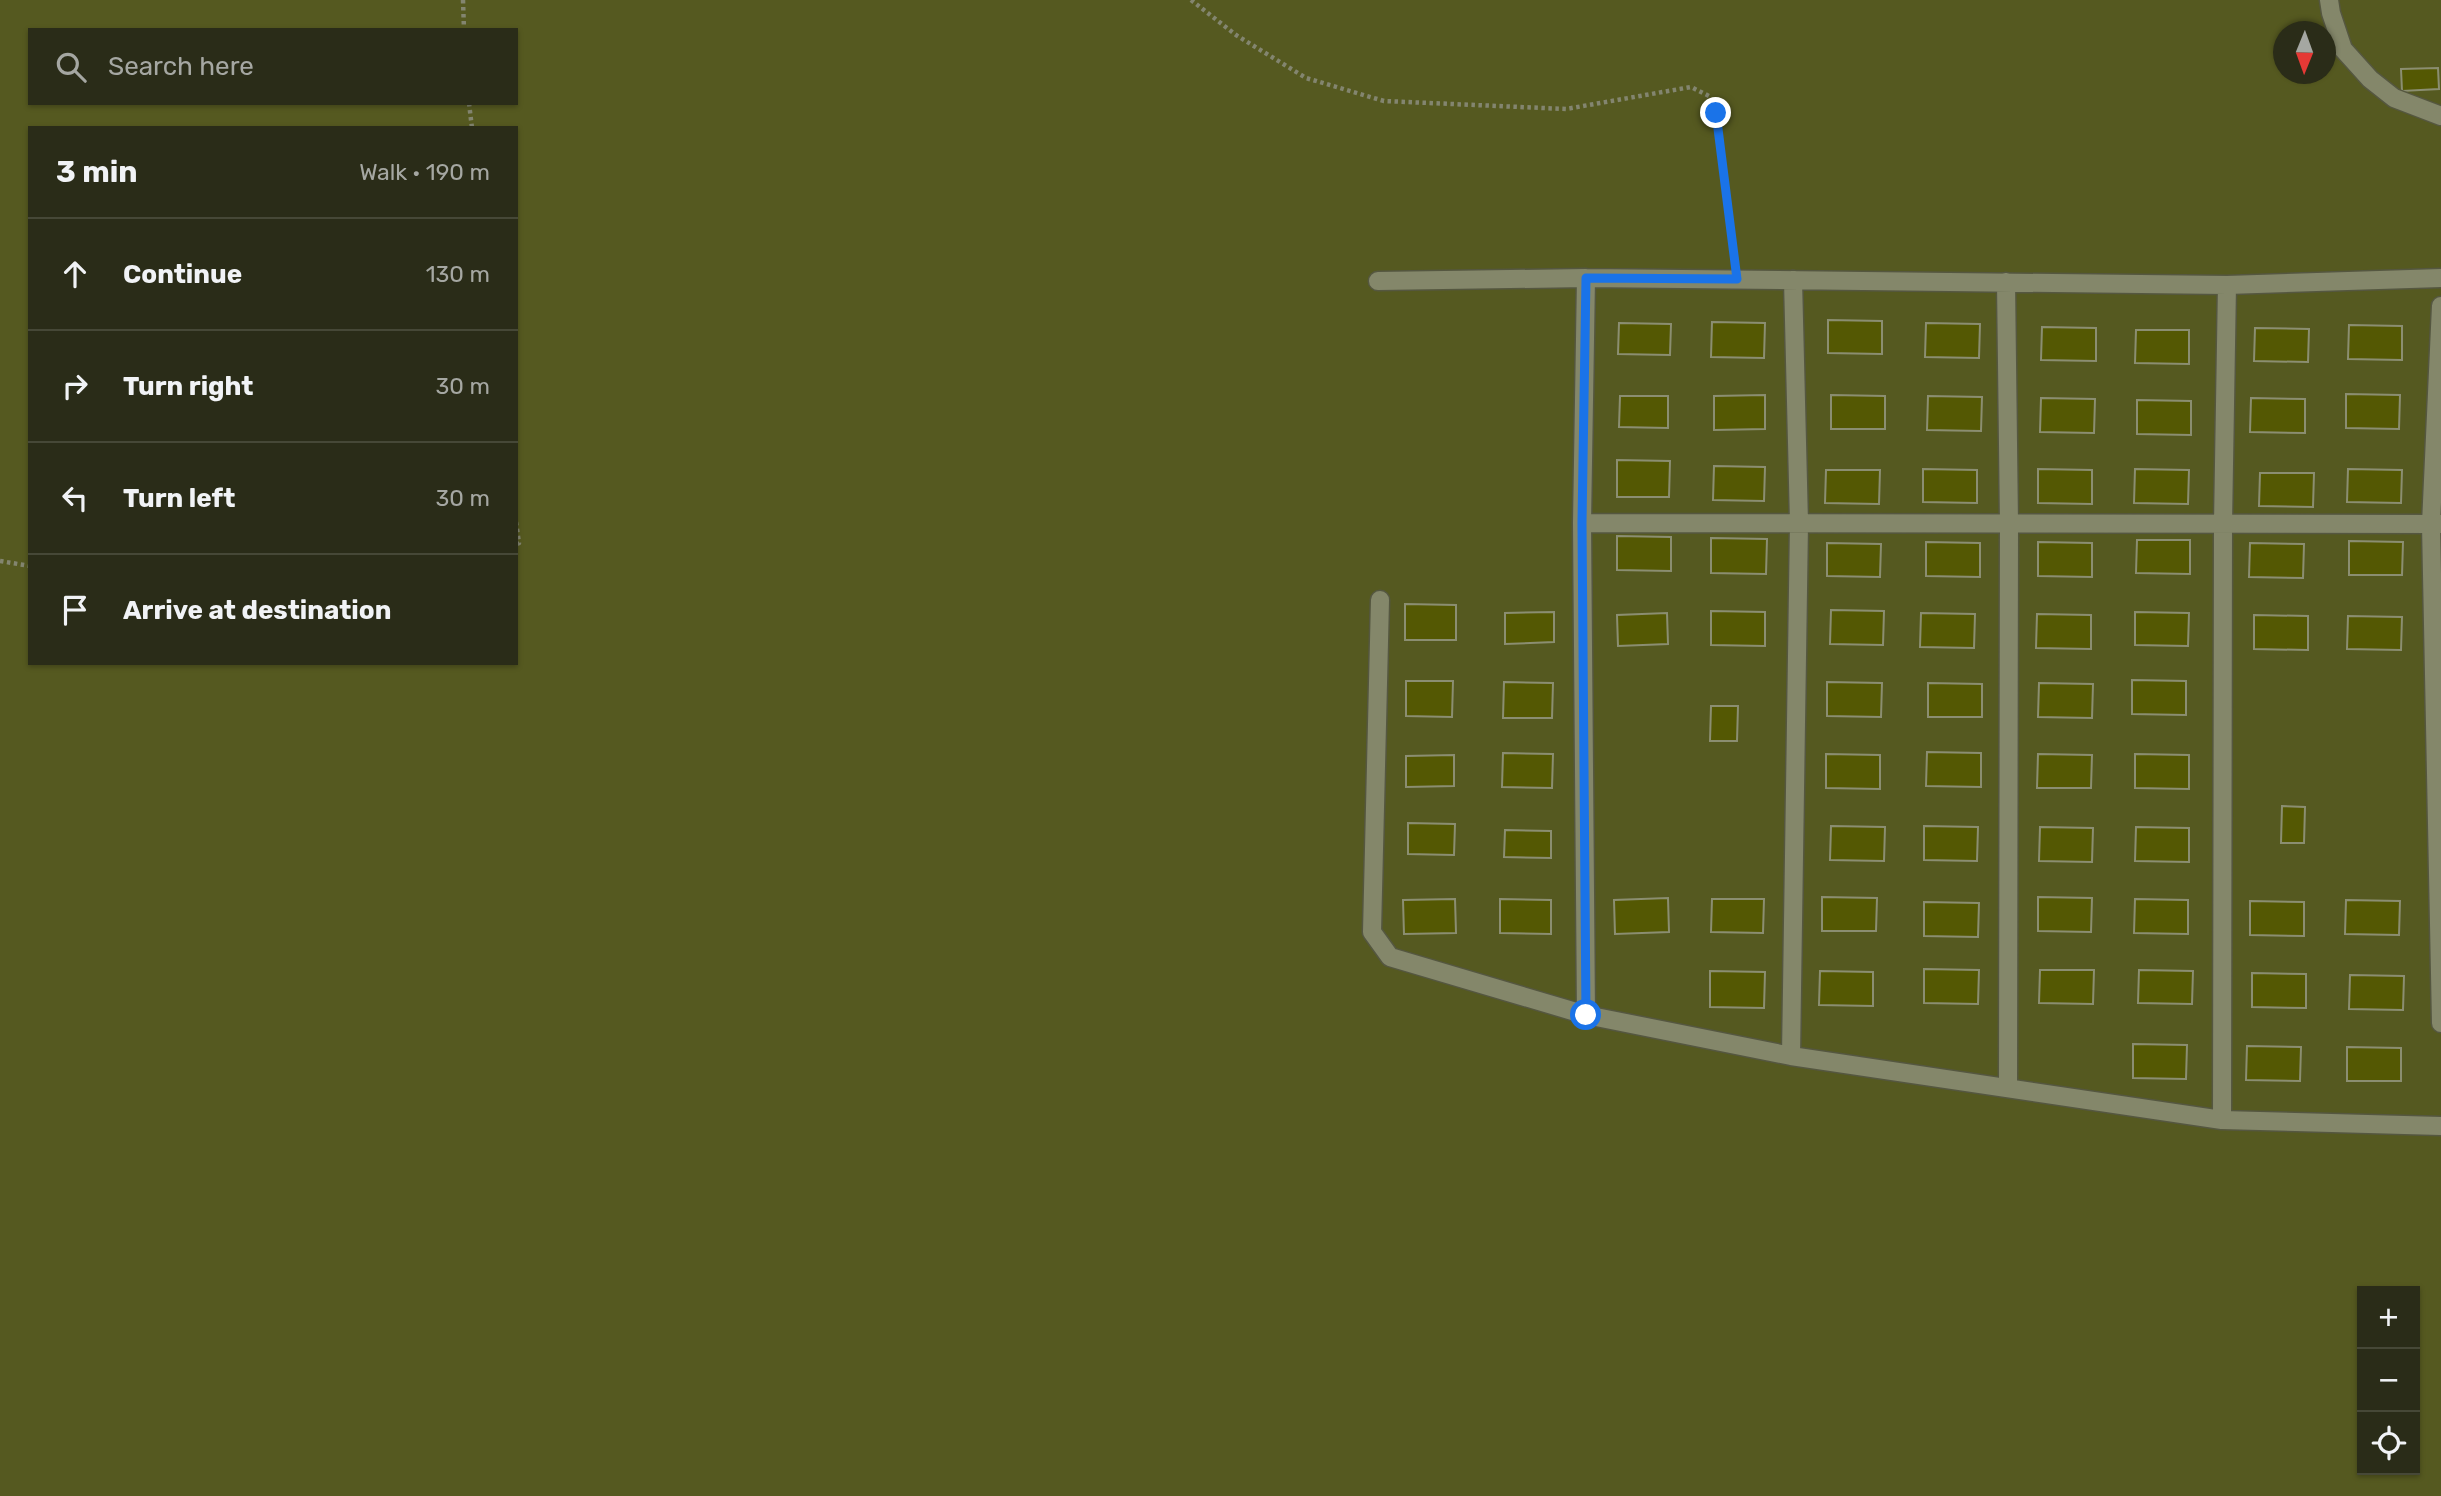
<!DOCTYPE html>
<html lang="en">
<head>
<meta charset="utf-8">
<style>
  body { margin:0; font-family:Rubik,sans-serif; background:#323421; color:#f1f3f6 }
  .controls { position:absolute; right:21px; bottom:21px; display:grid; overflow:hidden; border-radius:0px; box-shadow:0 2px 5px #0004 }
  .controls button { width:63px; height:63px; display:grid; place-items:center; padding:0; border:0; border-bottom:2px solid #464837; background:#2a2c18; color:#f1f3f6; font:35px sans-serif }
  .compass { position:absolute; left:2273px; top:21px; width:63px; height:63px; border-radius:50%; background:#2a2c18; box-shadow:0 2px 5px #0004; rotate:181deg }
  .stop { position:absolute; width:21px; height:21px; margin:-16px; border:5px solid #1a73e8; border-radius:50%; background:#fff }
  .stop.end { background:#1a73e8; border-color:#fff; box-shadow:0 2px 7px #0008 }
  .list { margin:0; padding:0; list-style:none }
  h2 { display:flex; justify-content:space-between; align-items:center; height:91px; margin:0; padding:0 28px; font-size:30px }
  h2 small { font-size:23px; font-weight:400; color:#a5a7a2 }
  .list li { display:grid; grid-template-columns:46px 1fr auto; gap:21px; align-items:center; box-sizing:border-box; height:112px; padding:0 28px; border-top:2px solid #464837 }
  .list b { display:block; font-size:26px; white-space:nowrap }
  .list em { font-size:23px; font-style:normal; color:#a5a7a2 }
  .icon { flex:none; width:38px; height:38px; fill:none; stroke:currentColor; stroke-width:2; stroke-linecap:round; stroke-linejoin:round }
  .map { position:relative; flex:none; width:2441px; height:1496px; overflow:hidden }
  .search { position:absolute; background:#2a2c18; box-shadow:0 2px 5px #0004; left:28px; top:28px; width:490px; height:77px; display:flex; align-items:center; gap:18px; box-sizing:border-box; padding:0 24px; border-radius:0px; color:#a5a7a2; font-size:26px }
  .panel { position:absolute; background:#2a2c18; box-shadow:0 2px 5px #0004; left:28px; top:126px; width:490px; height:539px; border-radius:0px }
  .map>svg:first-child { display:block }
</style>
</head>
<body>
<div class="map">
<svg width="2441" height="1496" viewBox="0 0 2441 1496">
  <rect width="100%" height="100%" fill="#383a20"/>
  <path fill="#555920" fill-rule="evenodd" d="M0,0H2441V1496H0ZM30,30H516V103H30ZM2284,32H2326V74H2284ZM30,128H516V663H30ZM2362,1291H2415V1470H2362Z"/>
  <path fill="#545803" stroke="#8b8e71" stroke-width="2" d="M2438,68L2439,89L2402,91L2401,69Z
    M1828,320L1882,321V354L1828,353Z
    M1712,322L1765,323L1764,358L1711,357Z
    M1619,323L1671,324L1670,355L1618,354Z
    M1926,323L1980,324L1979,358L1925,357Z
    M2349,325L2402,326V360L2348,359Z
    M2042,327L2096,328V361L2041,360Z
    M2255,328L2309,329L2308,362L2254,361Z
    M2136,330H2189V364L2135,363Z
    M2346,394L2400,395L2399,429L2346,428Z
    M1765,395V429L1714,430V396Z
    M1831,395L1885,396V429H1831Z
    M1620,396H1668V428L1619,427Z
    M1928,396L1982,397L1981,431L1927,430Z
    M2041,398L2095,399L2094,433L2040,432Z
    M2251,398L2305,399V433L2250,432Z
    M2137,400L2191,401V435L2137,434Z
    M1617,460L1670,461L1669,497H1617Z
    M1714,466L1765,467L1764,501L1713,500Z
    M1923,469L1977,470V503L1923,502Z
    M2038,469L2092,470V504L2038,503Z
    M2135,469L2189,470L2188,504L2134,503Z
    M2348,469L2402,470L2401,503L2347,502Z
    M1826,470H1880L1879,504L1825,503Z
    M2260,473H2314L2313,507L2259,506Z
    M1617,536L1671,537V571L1617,570Z
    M1711,538L1767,539L1766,574L1711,573Z
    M2137,540H2190V574L2136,573Z
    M2349,541L2403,542L2402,575H2349Z
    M1926,542L1980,543V577L1926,576Z
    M2038,542L2092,543V577L2038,576Z
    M1827,543L1881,544L1880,577L1827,576Z
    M2250,543L2304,544L2303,578L2249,577Z
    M1405,604L1456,605V640H1405Z
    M1831,610L1884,611L1883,645L1830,644Z
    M1711,611L1765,612V646L1711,645Z
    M1554,612V642L1505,644V613Z
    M2135,612L2189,613L2188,646L2135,645Z
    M1667,613L1668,644L1618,646L1617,615Z
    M1921,613L1975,614L1974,648L1920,647Z
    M2037,614L2091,615V649L2036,648Z
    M2254,615L2308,616V650L2254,649Z
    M2348,616L2402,617L2401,650L2347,649Z
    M2132,680L2186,681V715L2132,714Z
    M1406,681H1453L1452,717L1406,716Z
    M1504,682L1553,683L1552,718H1503Z
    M1827,682L1882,683L1881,717L1827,716Z
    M1928,683L1982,684V717H1928Z
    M2039,683L2093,684L2092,718L2038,717Z
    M1711,706H1738L1737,741H1710Z
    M1927,752L1981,753V787L1926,786Z
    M1503,753L1553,754L1552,788L1502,787Z
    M1826,754L1880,755V789L1826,788Z
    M2038,754L2092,755L2091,788H2037Z
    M2135,754L2189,755V789L2135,788Z
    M1454,755V786L1406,787V756Z
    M2282,806L2305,807L2304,843H2281Z
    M1408,823L1455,824L1454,855L1408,854Z
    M1831,826L1885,827L1884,861L1830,860Z
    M1924,826L1978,827L1977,861L1924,860Z
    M2040,827L2093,828L2092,862L2039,861Z
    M2136,827L2189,828V862L2135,861Z
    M1505,830L1551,831V858L1504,857Z
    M1822,897L1877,898L1876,931H1822Z
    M2038,897L2092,898L2091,932L2038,931Z
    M1668,898L1669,932L1615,934L1614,900Z
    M1455,899L1456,933L1404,934L1403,900Z
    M1500,899L1551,900V934L1500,933Z
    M1712,899H1764L1763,933L1711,932Z
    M2135,899L2188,900V934L2134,933Z
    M2346,900L2400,901L2399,935L2345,934Z
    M2250,901L2304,902V936L2250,935Z
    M1924,902L1979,903L1978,937L1924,936Z
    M1924,969L1979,970L1978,1004L1924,1003Z
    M2040,970H2094L2093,1004L2039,1003Z
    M2139,970L2193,971L2192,1004L2138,1003Z
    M1710,971L1765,972L1764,1008L1710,1007Z
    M1820,971L1873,972V1006L1819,1005Z
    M2252,973L2306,974V1008L2252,1007Z
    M2350,975L2404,976L2403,1010L2349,1009Z
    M2133,1044L2187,1045L2186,1079L2133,1078Z
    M2247,1046L2301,1047L2300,1081L2246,1080Z
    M2347,1047L2401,1048V1081H2347Z"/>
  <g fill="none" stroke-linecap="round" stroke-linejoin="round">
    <g stroke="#555740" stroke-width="21">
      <path id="minor" d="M2329,0L2331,13L2343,49L2370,79L2394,98L2441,116
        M1378,281L1586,278L2227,285L2441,278
        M2006,282L2009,524L2008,1088
        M2441,306L2431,524L2441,1023
        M1582,523L2441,524
        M1380,600L1372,932L1390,957L1586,1015L1791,1056L2222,1120L2441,1126
        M1586,1015L1582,523L1586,278
        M1791,1056L1799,523L1793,280
        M2222,1120L2223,524L2227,285"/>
    </g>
    <path stroke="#83856f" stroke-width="4.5" stroke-dasharray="3.5 3.5" stroke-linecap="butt" d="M463,0L464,30
      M1191,0L1236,35L1306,78L1384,101L1566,109L1691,87L1709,96L1716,113L1734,253
      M469,103L472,128
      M516,522L519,543L516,544
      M0,561L30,566"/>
    <use href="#minor" stroke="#84876a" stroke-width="18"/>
  </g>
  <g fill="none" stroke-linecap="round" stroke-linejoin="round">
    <path stroke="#1a73e8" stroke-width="9" d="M1586,1015L1582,523L1586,278L1737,279L1716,113"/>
  </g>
</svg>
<div class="controls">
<button>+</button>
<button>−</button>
<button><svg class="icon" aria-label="locate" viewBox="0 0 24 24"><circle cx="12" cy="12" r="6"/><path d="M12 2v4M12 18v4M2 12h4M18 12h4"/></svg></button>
</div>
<svg class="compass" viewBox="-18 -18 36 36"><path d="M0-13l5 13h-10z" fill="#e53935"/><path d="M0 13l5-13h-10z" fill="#a5a7a2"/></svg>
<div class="stop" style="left:1586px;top:1015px"></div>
<div class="stop end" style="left:1716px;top:113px"></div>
<div class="search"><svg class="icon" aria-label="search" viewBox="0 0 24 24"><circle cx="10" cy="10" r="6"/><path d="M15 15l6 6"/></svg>Search here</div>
<section class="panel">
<h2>3 min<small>Walk · 190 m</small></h2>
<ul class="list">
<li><svg class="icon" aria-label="ahead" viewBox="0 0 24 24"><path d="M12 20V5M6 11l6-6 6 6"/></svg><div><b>Continue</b></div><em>130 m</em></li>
<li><svg class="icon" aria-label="right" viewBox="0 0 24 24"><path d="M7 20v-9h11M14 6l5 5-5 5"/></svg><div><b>Turn right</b></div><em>30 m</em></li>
<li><svg class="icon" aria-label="left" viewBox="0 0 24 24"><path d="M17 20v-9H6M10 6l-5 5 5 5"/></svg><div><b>Turn left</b></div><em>30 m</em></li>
<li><svg class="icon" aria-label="arrive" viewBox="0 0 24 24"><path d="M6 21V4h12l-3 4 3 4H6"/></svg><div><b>Arrive at destination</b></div></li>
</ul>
</section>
</div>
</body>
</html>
